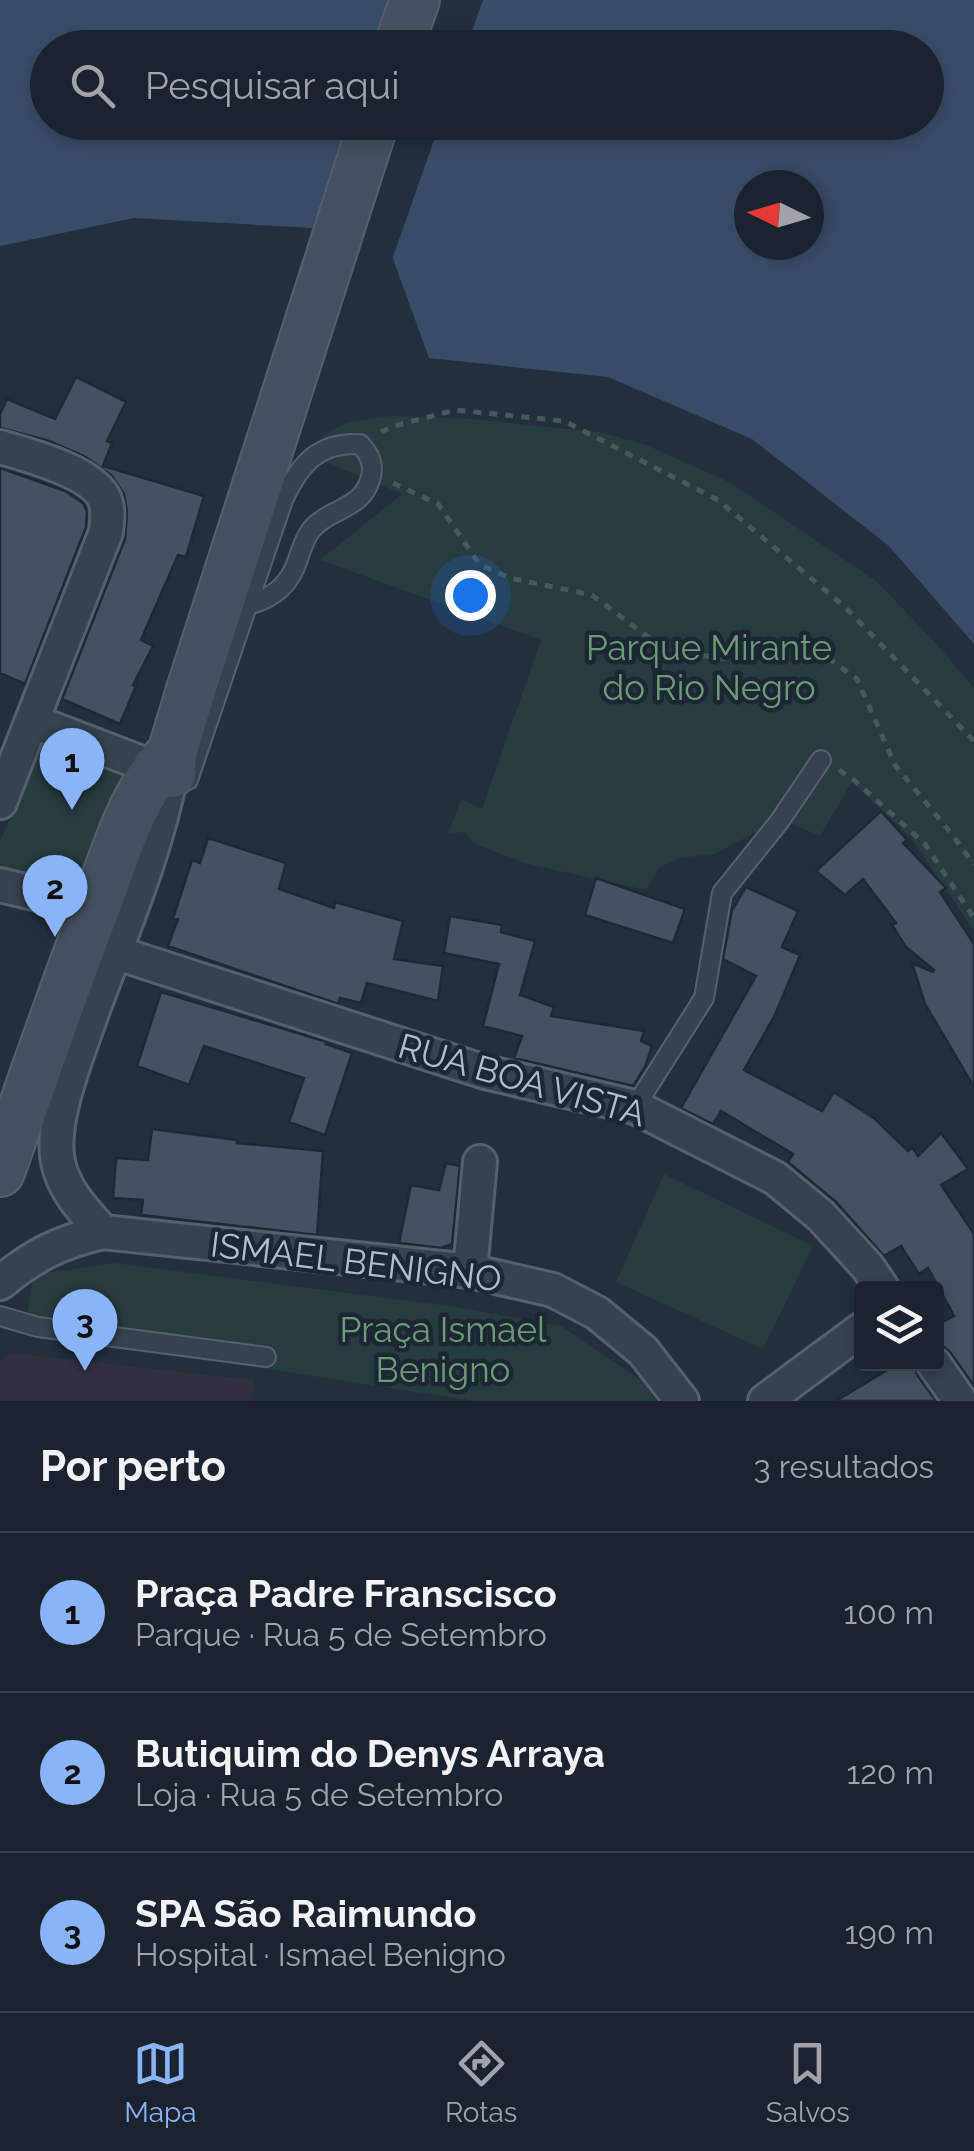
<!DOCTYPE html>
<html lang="pt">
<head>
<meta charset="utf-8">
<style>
  body { margin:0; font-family:Raleway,sans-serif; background:#282f3a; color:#f1f3f6 }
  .controls { position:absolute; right:30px; bottom:30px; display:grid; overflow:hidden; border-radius:10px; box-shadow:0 5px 15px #0003 }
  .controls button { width:90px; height:90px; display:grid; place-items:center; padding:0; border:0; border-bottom:2px solid #39404a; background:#1b232e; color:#f1f3f6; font:50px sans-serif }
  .compass { position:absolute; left:734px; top:170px; width:90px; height:90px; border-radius:50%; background:#1b232e; box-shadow:0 5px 15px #0003; rotate:275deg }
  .you { position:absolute; left:470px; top:595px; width:35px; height:35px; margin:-25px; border:8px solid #fff; border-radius:50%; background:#1a73e8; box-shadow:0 0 0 15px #1a73e833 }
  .badge { display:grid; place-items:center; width:65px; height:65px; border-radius:50%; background:#8ab4f8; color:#111; font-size:32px; font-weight:700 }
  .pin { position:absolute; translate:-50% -82px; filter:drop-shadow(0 2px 5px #0008) }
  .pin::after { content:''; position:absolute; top:52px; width:35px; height:30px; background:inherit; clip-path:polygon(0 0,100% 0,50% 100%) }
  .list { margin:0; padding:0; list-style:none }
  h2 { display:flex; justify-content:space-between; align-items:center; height:130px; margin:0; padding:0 40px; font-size:42px }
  h2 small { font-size:32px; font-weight:400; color:#a0a4aa }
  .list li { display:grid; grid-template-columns:65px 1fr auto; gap:30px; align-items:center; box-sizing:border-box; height:160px; padding:0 40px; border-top:2px solid #39404a }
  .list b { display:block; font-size:38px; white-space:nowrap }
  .list p { margin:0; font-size:32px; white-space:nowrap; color:#a0a4aa }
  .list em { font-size:32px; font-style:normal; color:#a0a4aa }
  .icon { flex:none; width:55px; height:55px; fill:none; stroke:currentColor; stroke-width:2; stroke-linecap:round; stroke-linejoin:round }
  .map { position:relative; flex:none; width:974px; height:1401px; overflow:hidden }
  .search { position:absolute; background:#1b232e; box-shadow:0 5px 15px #0003; left:30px; right:30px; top:30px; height:110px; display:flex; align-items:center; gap:25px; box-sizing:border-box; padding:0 35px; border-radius:55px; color:#a0a4aa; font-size:38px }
  .sheet { height:610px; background:#1b232e }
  nav { display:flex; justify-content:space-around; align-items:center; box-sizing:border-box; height:140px; border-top:2px solid #39404a; background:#1b232e; font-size:28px; color:#a0a4aa }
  nav a { display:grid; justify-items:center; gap:5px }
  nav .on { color:#8ab4f8 }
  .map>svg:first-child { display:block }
</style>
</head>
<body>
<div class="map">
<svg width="974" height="1401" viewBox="0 0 974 1401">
  <rect width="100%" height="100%" fill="#242f3e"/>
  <path fill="#32303f" d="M12,1353L254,1380L251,1401H0V1361Z"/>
  <path fill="#263c3f" d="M390,416L474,419L604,433L646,445L729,482L876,581L931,638L974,688V931L911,838L852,782L820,836L781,819L714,854L679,858L659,868L646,890L528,864L475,844L464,832L448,834L461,799L482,809L541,640L320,560L402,494L308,454L325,434L348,422Z
    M41,751L141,778L97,900L0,875V841Z
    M664,1174L813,1246L763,1349L616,1282Z
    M114,1263L457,1307L561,1326L643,1381L656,1401H473L25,1331L33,1275Z"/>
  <path fill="#394c67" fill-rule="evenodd" d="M0,0H974V644L889,546L752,439L608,377L429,358L392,256L313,228L134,218L0,246ZM48,48H926V122H48ZM749,185H809V245H749Z"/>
  <path fill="#242f3e" d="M394,0H483L466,48L377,47Z
    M351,123H440L393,257L314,228Z"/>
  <path fill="#455162" stroke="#1f2835" stroke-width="2.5" d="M76,377L126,402L107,441L112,443L103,466L204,496L186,557L178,555L141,640L153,646L133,685L136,686L120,724L62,699L125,539L127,512L124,494L111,475L84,456L49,441L0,428V414L7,399L55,419Z
    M0,468L65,491L83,503L87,511L86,527L25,684L0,673Z
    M881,811L907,840L903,843L946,888L940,892L974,944V1087L925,1004L912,963L933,972L934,970L906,947L892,925L896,923L863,879L845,895L816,871Z
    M208,838L286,863L279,889L334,908L335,902L403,921L394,959L443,966L438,1001L367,983L361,1003L340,998L338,1004L168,946L178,919L173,918L192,860L200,863Z
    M596,878L685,909L673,943L585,915Z
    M746,887L798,911L782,947L800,955L775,1015L744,1070L822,1111L834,1092L875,1119L908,1151L912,1147L918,1156L941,1133L968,1169L941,1185L974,1234V1386L950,1352L943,1346L936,1345V1325L954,1316L928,1268L919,1274L901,1246L884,1256L836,1202L788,1162L793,1154L721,1111L713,1124L681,1108L756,976L723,959L732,910Z
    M450,916L502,925L501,932L535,941L520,995L554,1007L551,1016L644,1031L641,1041L652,1046L645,1067L633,1086L514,1058L522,1036L483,1026L499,964L444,953Z
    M161,992L327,1042L326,1044L352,1053L325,1135L289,1122L304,1078L204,1046L189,1085L137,1066Z
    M152,1129L237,1140V1143L323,1151L317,1235L141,1215L143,1200L113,1198L116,1158L148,1160Z
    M446,1163L460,1166L452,1244L441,1248L399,1243L411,1185L439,1190Z
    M897,1364H914L918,1376L936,1401H836Z"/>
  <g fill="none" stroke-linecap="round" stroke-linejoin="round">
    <g stroke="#565f6c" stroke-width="22">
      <path id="lane" d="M188,780L283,500C300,464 318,442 360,444C370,455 375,465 370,480C361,510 329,508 311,530C305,538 301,550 298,559C290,585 273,598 248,605
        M635,1107L704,998L722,893L779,822L821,760
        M0,1316L38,1327L266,1357"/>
    </g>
    <g stroke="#565f6c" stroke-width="38">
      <path id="street" d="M0,447C28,455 94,472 105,500C109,511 107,521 106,532L0,802
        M32,721L157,769
        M0,885L95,908
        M114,952L485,1072L635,1107L775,1178L821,1216L867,1266L882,1288
        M103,1232C84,1211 64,1191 58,1162C49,1120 80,1048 94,1007C122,931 156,853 171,773
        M470,1271L480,1162
        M0,1283C34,1255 60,1242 103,1232L470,1271L553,1290L597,1313L643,1351L682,1401
        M934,1364L960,1401
        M765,1401L862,1329"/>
    </g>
    <g stroke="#565f6c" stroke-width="52">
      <path id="secondary" d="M398,48L415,0
        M157,769L171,773L172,753L190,693L374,122
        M0,1172C31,1085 61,997 94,911C115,857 130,795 172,753"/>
    </g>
    <path stroke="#44595c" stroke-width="5" stroke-dasharray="8 8" stroke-linecap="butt" d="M381,432L391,427L455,410L564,421L718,500L845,607L974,741
      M393,483L438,504L480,565L510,578L592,595L652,640L681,653L730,659L771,652L805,651L828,658L857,679L895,765L954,837L974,865
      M839,770L854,780L925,844L974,918"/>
    <use href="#lane" stroke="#38414e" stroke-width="18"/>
    <use href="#street" stroke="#38414e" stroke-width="32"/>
    <use href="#secondary" stroke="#465061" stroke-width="48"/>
  </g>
  <g text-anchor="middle" stroke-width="9" stroke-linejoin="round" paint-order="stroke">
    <g font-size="35" fill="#6b9a76" stroke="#1d2633">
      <text x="709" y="660">Parque Mirante<tspan x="709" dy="40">do Rio Negro</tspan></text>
      <text x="443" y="1342">Praça Ismael<tspan x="443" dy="40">Benigno</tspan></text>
    </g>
    <g font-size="35" fill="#b4bcc9" stroke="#1d2633">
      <text transform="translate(522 1080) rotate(16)" y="12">RUA BOA VISTA</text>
      <text transform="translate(356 1262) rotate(7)" y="12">ISMAEL BENIGNO</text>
    </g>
  </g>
</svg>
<div class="controls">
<button><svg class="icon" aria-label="layers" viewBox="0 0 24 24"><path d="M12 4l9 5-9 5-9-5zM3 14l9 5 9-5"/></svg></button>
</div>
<svg class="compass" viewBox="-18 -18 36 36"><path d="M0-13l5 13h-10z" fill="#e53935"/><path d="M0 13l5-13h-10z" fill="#a0a4aa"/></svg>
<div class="you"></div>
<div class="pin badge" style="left:72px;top:810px">1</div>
<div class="pin badge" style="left:55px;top:937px">2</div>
<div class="pin badge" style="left:85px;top:1371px">3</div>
<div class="search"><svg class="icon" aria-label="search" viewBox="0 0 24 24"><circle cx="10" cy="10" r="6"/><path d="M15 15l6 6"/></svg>Pesquisar aqui</div>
</div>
<section class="sheet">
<h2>Por perto<small>3 resultados</small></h2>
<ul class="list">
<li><span class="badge">1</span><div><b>Praça Padre Franscisco</b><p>Parque · Rua 5 de Setembro</p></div><em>100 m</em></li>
<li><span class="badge">2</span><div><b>Butiquim do Denys Arraya</b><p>Loja · Rua 5 de Setembro</p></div><em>120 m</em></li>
<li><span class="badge">3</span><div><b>SPA São Raimundo</b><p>Hospital · Ismael Benigno</p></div><em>190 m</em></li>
</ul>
</section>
<nav>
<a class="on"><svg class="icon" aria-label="map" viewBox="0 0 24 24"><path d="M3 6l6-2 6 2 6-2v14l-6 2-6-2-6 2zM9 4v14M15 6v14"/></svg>Mapa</a>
<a><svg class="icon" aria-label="directions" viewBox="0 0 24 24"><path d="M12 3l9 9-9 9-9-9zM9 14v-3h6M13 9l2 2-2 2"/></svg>Rotas</a>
<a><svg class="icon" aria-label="saved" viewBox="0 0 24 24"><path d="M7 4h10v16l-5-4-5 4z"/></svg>Salvos</a>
</nav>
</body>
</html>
